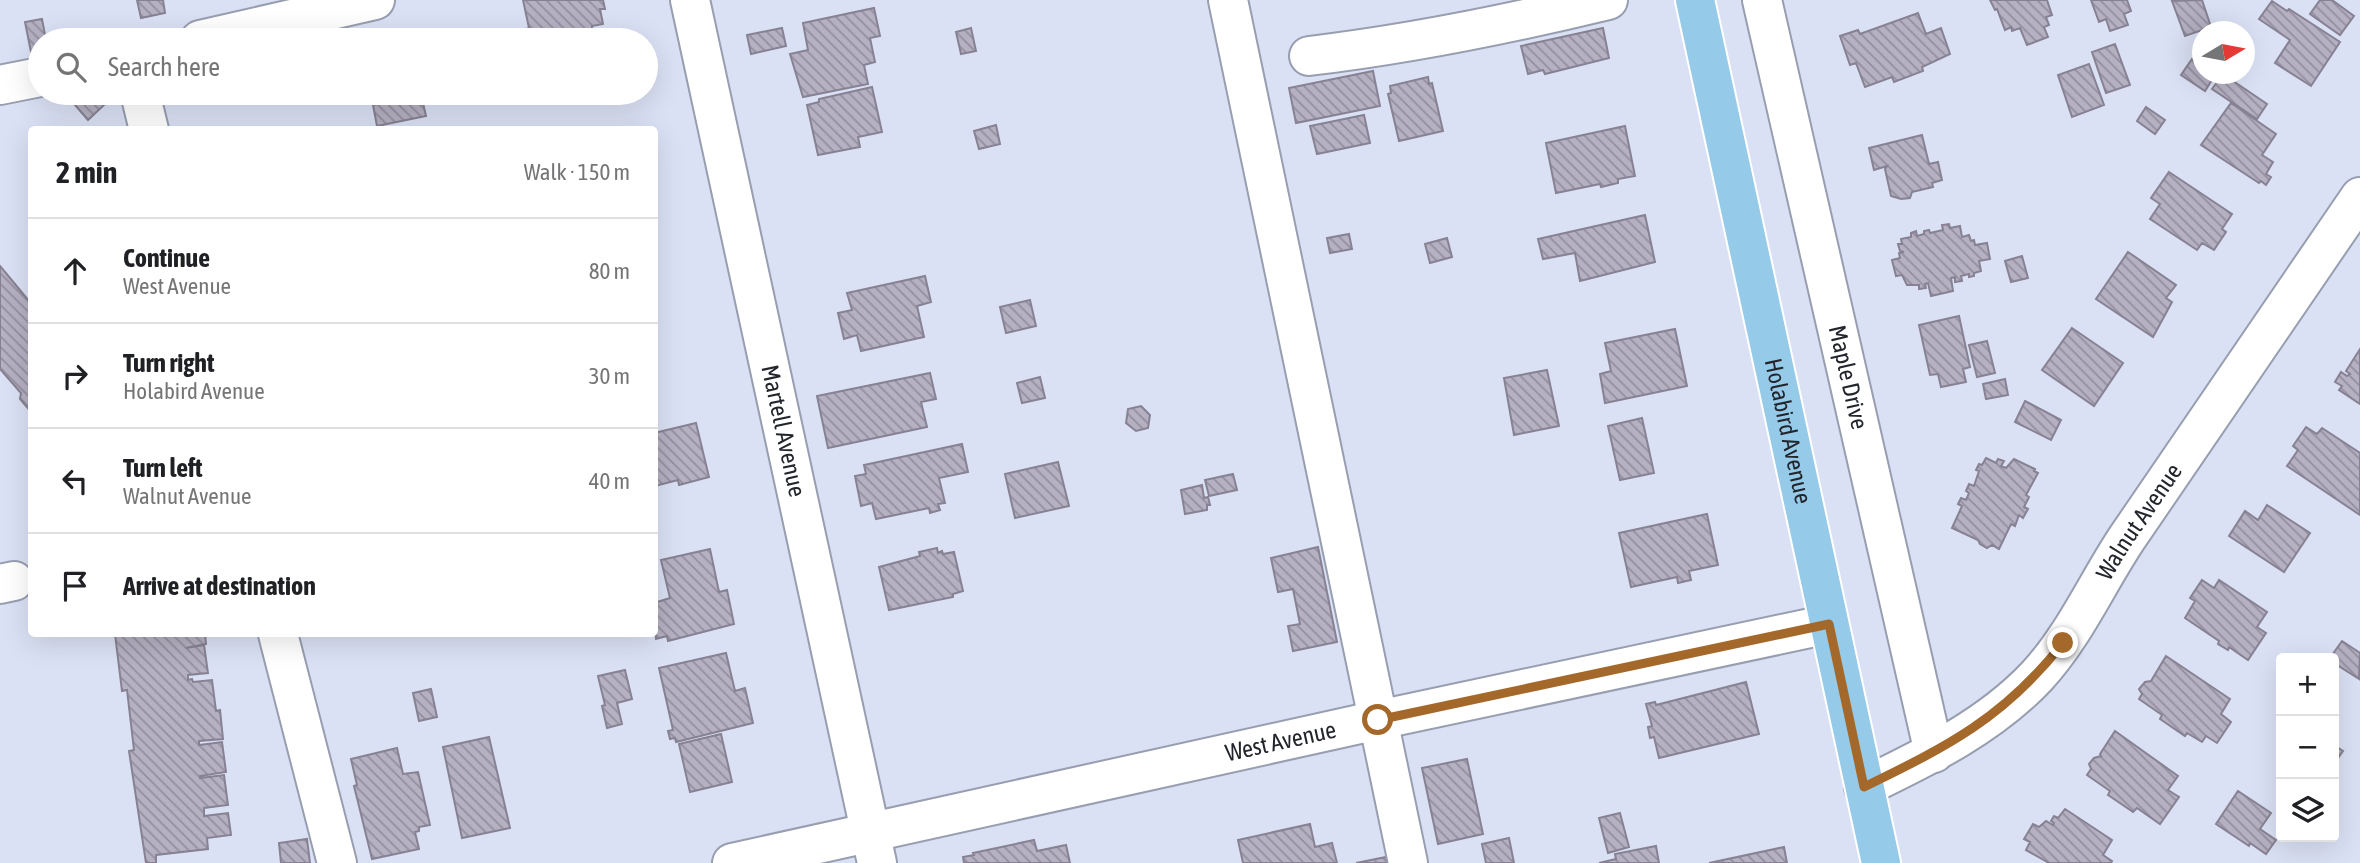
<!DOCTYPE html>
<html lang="en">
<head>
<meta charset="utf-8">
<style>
  body { margin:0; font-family:"Asap Condensed",sans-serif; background:#f6f6f6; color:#202124 }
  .controls { position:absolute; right:21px; bottom:21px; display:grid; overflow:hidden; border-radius:7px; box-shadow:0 7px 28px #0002 }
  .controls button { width:63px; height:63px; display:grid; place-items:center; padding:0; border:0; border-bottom:2px solid #e0e0e0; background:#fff; color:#202124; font:35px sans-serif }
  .compass { position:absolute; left:2192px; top:21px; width:63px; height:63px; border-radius:50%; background:#fff; box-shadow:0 7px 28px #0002; rotate:80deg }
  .stop { position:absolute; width:21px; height:21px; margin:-16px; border:5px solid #a4692a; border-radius:50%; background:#fff }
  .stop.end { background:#a4692a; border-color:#fff; box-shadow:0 2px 7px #0008 }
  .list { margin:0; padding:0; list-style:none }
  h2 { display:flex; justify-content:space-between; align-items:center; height:91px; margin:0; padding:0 28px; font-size:30px }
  h2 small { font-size:23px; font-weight:400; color:#757577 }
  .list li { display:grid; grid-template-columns:46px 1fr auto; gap:21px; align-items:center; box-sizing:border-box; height:105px; padding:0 28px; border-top:2px solid #e0e0e0 }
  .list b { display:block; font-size:26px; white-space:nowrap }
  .list p { margin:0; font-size:23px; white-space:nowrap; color:#757577 }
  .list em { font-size:23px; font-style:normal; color:#757577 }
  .icon { flex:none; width:38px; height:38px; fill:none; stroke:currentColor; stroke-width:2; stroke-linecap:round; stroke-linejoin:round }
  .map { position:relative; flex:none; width:2360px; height:863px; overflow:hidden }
  .search { position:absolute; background:#fff; box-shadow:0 7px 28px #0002; left:28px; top:28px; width:630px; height:77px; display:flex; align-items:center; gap:18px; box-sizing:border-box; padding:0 24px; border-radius:38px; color:#757577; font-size:26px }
  .panel { position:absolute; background:#fff; box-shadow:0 7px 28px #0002; left:28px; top:126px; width:630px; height:511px; border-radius:7px }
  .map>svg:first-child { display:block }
</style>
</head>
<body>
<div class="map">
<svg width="2360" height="863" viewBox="0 0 2360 863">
  <defs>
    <pattern id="building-back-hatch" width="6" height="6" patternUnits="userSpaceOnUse" patternTransform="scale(1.75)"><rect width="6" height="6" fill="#b5b0c2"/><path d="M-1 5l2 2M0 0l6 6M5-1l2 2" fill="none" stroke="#938f9e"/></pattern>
  </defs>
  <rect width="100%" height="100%" fill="#dae1f4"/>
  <path fill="url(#building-back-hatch)" stroke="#878293" stroke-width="2" d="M137,0H163L165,13L141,18Z
    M523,0H603L605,9H600L603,24L592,26V30L580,33V35L576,36L575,33L552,38L553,40H531L530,38L520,39L519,32L529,28Z
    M1990,0H2047L2052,15L2046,17L2049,25L2044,27L2048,37L2027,45L2020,28L2012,31L2011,27L2005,30L1997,9L1995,10Z
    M2091,0H2127L2131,11L2124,14L2128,25L2110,31L2106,19L2099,22Z
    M2202,0L2211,27L2185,36L2172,1Z
    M2320,0H2332L2354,16L2340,35L2310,14Z
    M2272,1L2287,11L2289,9L2340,42L2311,86L2275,63L2290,40L2259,19Z
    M874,8L880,36L870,38L875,62L864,65L868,84L803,97L790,54L808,50L803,23Z
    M1918,13L1926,34L1941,28L1950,54L1922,67L1923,71L1894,82L1892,77L1865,87L1856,63L1850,65L1840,36L1858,30L1860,34Z
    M42,19L46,40H40V50L31,52L25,22Z
    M782,28L786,46L751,54L747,35Z
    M971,28L976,51L961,54L956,32Z
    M1603,28L1609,58L1545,74L1543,70L1528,74L1521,46Z
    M2115,44L2130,85L2106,93L2092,52Z
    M2192,59L2202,66V74L2215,75L2205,91L2181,75Z
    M2089,64L2104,105L2072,117L2058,75Z
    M1373,71L1380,106L1296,123L1289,88Z
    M2223,74L2267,104L2257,119L2212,89Z
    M1428,77L1429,84L1432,83L1443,131L1399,141L1388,94L1391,93L1390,86Z
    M872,87L882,132L858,137L860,147L818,155L807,105L819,102V99Z
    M75,93H93L104,105L88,120L69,98Z
    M345,93H365V94L346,101Z
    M368,93H398L370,99Z
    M421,94L426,116L377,126L373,105Z
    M2231,103L2276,134L2262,155L2273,162L2266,174L2271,177L2266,185L2261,181L2259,183L2201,145Z
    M2146,107L2165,120L2155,134L2137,121Z
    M1364,115L1370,143L1317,154L1310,126Z
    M996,125L1000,144L979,149L974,131Z
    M1625,126L1635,176L1618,179V183L1601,187L1600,184L1556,193L1546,143Z
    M1922,135L1929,164L1938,162L1942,180L1932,183L1933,187L1912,192L1910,198L1901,199L1891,196L1885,169L1887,166L1874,170L1869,148Z
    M2169,172L2232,214L2222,229L2226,232L2214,250L2202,243L2197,250L2150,219L2160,204L2151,198Z
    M1645,215L1655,262L1580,281L1575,253L1543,259L1538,239Z
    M1949,224L1950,228L1960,226L1962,237L1969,235L1971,241L1974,240L1975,245L1987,243L1990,259L1979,261L1981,271L1974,273V276L1969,277V274L1961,276L1962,281L1955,282V277L1951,278L1953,291L1931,296L1928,283L1925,284L1926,288L1919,289V285H1907L1902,275L1896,276L1892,260L1900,258L1899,253L1904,252L1900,251L1898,244H1902L1901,239L1911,237V233L1916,231L1917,236L1924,234V231L1929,230L1930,233L1943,230L1942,225Z
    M1349,234L1352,249L1330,253L1327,238Z
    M1447,238L1452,257L1430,263L1425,244Z
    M2128,252L2176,285L2166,298L2172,302L2153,337L2096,299Z
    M2022,256L2028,278L2011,282L2005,261Z
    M0,266L29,301L32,300V413L20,399L21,393L0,369Z
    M925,276L931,302L917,306L924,337L861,351L857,335L844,339L838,313L852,310L847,293Z
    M1030,300L1036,326L1006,333L1000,307Z
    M1959,316L1970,367L1963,369L1966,382L1941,387L1938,374L1930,375L1919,325Z
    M2072,328L2123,363L2094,406L2042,370Z
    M1675,329L1687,386L1605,403L1600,374L1611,371L1605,343Z
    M1987,341L1995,373L1977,377L1969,345Z
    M2360,349V404L2339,390L2342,386L2335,382L2341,372L2347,376L2350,374L2346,371Z
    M1547,370L1559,426L1514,435L1504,378Z
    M930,373L936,399L921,402L927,427L828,448L817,396Z
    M1040,377L1045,398L1022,403L1017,383Z
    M2005,379L2008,395L1986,399L1983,384Z
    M2025,401L2061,420L2051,440L2015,422Z
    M1141,406L1150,415L1148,428L1136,431L1126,423L1128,409Z
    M1642,418L1654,473L1620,480L1608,426Z
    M696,423L709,477L679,485L678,480L655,486L654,433Z
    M2306,427L2317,434L2322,428L2360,453V515L2287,466L2298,450L2293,446Z
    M962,444L968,472L939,478L945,503L938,504L940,510L930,513L929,508L876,519L872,503L861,506L855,476L866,474L864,465Z
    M1986,458L1996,463L1998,459L2004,461L2001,466L2006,468L2014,459L2035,469L2034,471L2038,473L2026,495L2029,497L2024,507L2028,509L2023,518L2019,515L2015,526L2011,524L1999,549L1992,545L1987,548L1980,544L1978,540L1952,528L1962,506L1958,504L1961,498L1966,500L1969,493L1966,491L1969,484L1974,486L1979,471L1976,470L1979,464L1982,465Z
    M1058,462L1069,506L1015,518L1005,474Z
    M1233,474L1237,490L1209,496L1205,480Z
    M1202,485L1204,498L1208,497L1210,505H1207V510L1185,514L1181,490Z
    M2267,505L2310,533L2284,572L2229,536L2245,511L2258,520Z
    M1707,514L1718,565L1689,571L1691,580L1678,583L1677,577L1631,587L1619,533Z
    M1318,547L1337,642L1293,651L1288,626L1300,624L1293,589L1278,592L1271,558Z
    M937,548L938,553L942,551L943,554L954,552L963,591L953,594V597L889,610L879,567L920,556L919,552Z
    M710,549L719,592L727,590L734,624L668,641L667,636L656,639L654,603L670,598L661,560Z
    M2202,580L2214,588L2219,580L2267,612L2257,627L2266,633L2248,660L2229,647L2228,650L2218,644L2219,641L2185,618L2195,601L2190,598Z
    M115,634H205L206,644L186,648L204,645L208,673L188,675V680L192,679L193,682L212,680L216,711L220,710L223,739L199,741V745L222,742L226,772L200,776V778L224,775L228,805L204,808V816L228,813L231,835L207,838L208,849L156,855V863H146L129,751L134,750L127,690L122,691Z
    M2342,641L2360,653L2359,679L2334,663V658H2330Z
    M726,653L735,691L745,688L753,723L676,742L675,738L670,739L668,731L673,730L659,668Z
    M2166,656L2230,699L2221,714L2231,722L2217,743L2206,736L2202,742L2187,733L2185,736L2160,719L2162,715L2139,699L2142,694L2139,689L2145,682L2151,681Z
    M625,670L632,699L617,703L622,724L607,728L602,706L605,705L598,676Z
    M1746,682L1759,734L1659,758L1654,737L1650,738L1648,727L1652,726L1646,704L1655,702L1656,705Z
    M431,689L437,717L419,721L413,693Z
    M2115,731L2178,776L2168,790L2179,797L2160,824L2137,808L2133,812L2108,795L2110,791L2087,775L2091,769L2089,764L2094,758L2101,756L2100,754Z
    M721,734L732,782L690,792L679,744Z
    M489,737L510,828L462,838L443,747Z
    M2334,745L2343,751L2334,764Z
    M397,748L403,774L418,772L430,825L419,827V831L415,832L419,849L372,859L354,786L357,785L351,759Z
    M1467,759L1483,834L1438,844L1422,768Z
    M2238,791L2271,813L2260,829L2276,840L2266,854L2250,843L2249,846L2216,824Z
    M2065,809L2112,840L2103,855L2112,861L2111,863H2049L2026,850L2030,842L2024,839L2033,824L2039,827L2046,821L2053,825L2054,823L2051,821L2054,816L2058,818Z
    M1620,813L1629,847L1608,853L1599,818Z
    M1310,824L1315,847L1332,843L1337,863H1243L1238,840Z
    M1509,838L1514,863H1486L1482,844Z
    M307,839L310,863H281L279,843Z
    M1034,840L1037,851L1066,845L1070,863H964L963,857L974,855L973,853Z
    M1656,846L1659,863H1599L1616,859L1615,854Z
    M1784,847L1787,863H1709Z
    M1386,857L1387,863H1356Z"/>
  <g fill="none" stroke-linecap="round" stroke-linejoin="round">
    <g stroke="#979eb0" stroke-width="42">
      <g id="minor">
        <path id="s1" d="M690,0L877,863"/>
        <path d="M1228,0L1408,863"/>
        <path id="s2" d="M1762,0L1934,753"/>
        <path d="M200,40L375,0"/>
        <path d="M1309,56C1410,44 1509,24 1608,0"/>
        <path d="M0,85L40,77"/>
        <path d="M140,93L149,130"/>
        <path d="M0,584L14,581"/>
        <path d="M278,634L337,863"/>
        <path id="s3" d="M1864,787C1926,757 1989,727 2037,676C2074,636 2097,583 2127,538C2205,425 2282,311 2360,197"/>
        <path id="s4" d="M732,863L1378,720L1829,624"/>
      </g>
    </g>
    <g stroke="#fff" stroke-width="42">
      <g id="major">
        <path id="s5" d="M1695,0L1881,863"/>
      </g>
    </g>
    <use href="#minor" stroke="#fff" stroke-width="38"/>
    <use href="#major" stroke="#95cae9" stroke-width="38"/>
  </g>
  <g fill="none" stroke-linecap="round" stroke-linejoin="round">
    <path stroke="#a4692a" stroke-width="9" d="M1378,720L1829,624L1864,787C1948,746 2004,718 2063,643"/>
  </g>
  <g text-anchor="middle" stroke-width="7" stroke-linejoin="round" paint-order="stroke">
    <g font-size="24" fill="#23252c" stroke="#fff">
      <text dy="8" stroke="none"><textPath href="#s2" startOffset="387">Maple Drive</textPath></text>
      <text dy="8" stroke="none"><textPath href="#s1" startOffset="441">Martell Avenue</textPath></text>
      <text dy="8" stroke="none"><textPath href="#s5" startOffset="441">Holabird Avenue</textPath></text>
      <text dy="8" stroke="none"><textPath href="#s3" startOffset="392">Walnut Avenue</textPath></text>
      <text dy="8" stroke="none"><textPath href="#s4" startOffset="562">West Avenue</textPath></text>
    </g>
  </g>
</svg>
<div class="controls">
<button>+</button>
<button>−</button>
<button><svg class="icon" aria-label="layers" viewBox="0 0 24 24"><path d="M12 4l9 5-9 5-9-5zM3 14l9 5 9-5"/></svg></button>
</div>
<svg class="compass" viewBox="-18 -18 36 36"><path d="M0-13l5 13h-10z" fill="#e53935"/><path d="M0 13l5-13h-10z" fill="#757577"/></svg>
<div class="stop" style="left:1378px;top:720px"></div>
<div class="stop end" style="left:2063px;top:643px"></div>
<div class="search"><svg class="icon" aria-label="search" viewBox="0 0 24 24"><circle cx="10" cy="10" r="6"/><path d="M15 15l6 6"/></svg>Search here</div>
<section class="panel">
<h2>2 min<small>Walk · 150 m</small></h2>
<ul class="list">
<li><svg class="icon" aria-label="ahead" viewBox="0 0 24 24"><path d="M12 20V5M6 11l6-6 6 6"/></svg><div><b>Continue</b><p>West Avenue</p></div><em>80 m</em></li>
<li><svg class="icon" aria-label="right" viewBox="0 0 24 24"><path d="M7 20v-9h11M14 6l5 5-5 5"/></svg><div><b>Turn right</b><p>Holabird Avenue</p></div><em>30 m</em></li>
<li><svg class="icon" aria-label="left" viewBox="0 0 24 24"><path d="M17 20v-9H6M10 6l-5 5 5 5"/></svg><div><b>Turn left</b><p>Walnut Avenue</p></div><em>40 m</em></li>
<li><svg class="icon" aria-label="arrive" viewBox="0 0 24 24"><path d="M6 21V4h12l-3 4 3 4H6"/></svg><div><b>Arrive at destination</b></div></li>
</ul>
</section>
</div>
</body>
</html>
